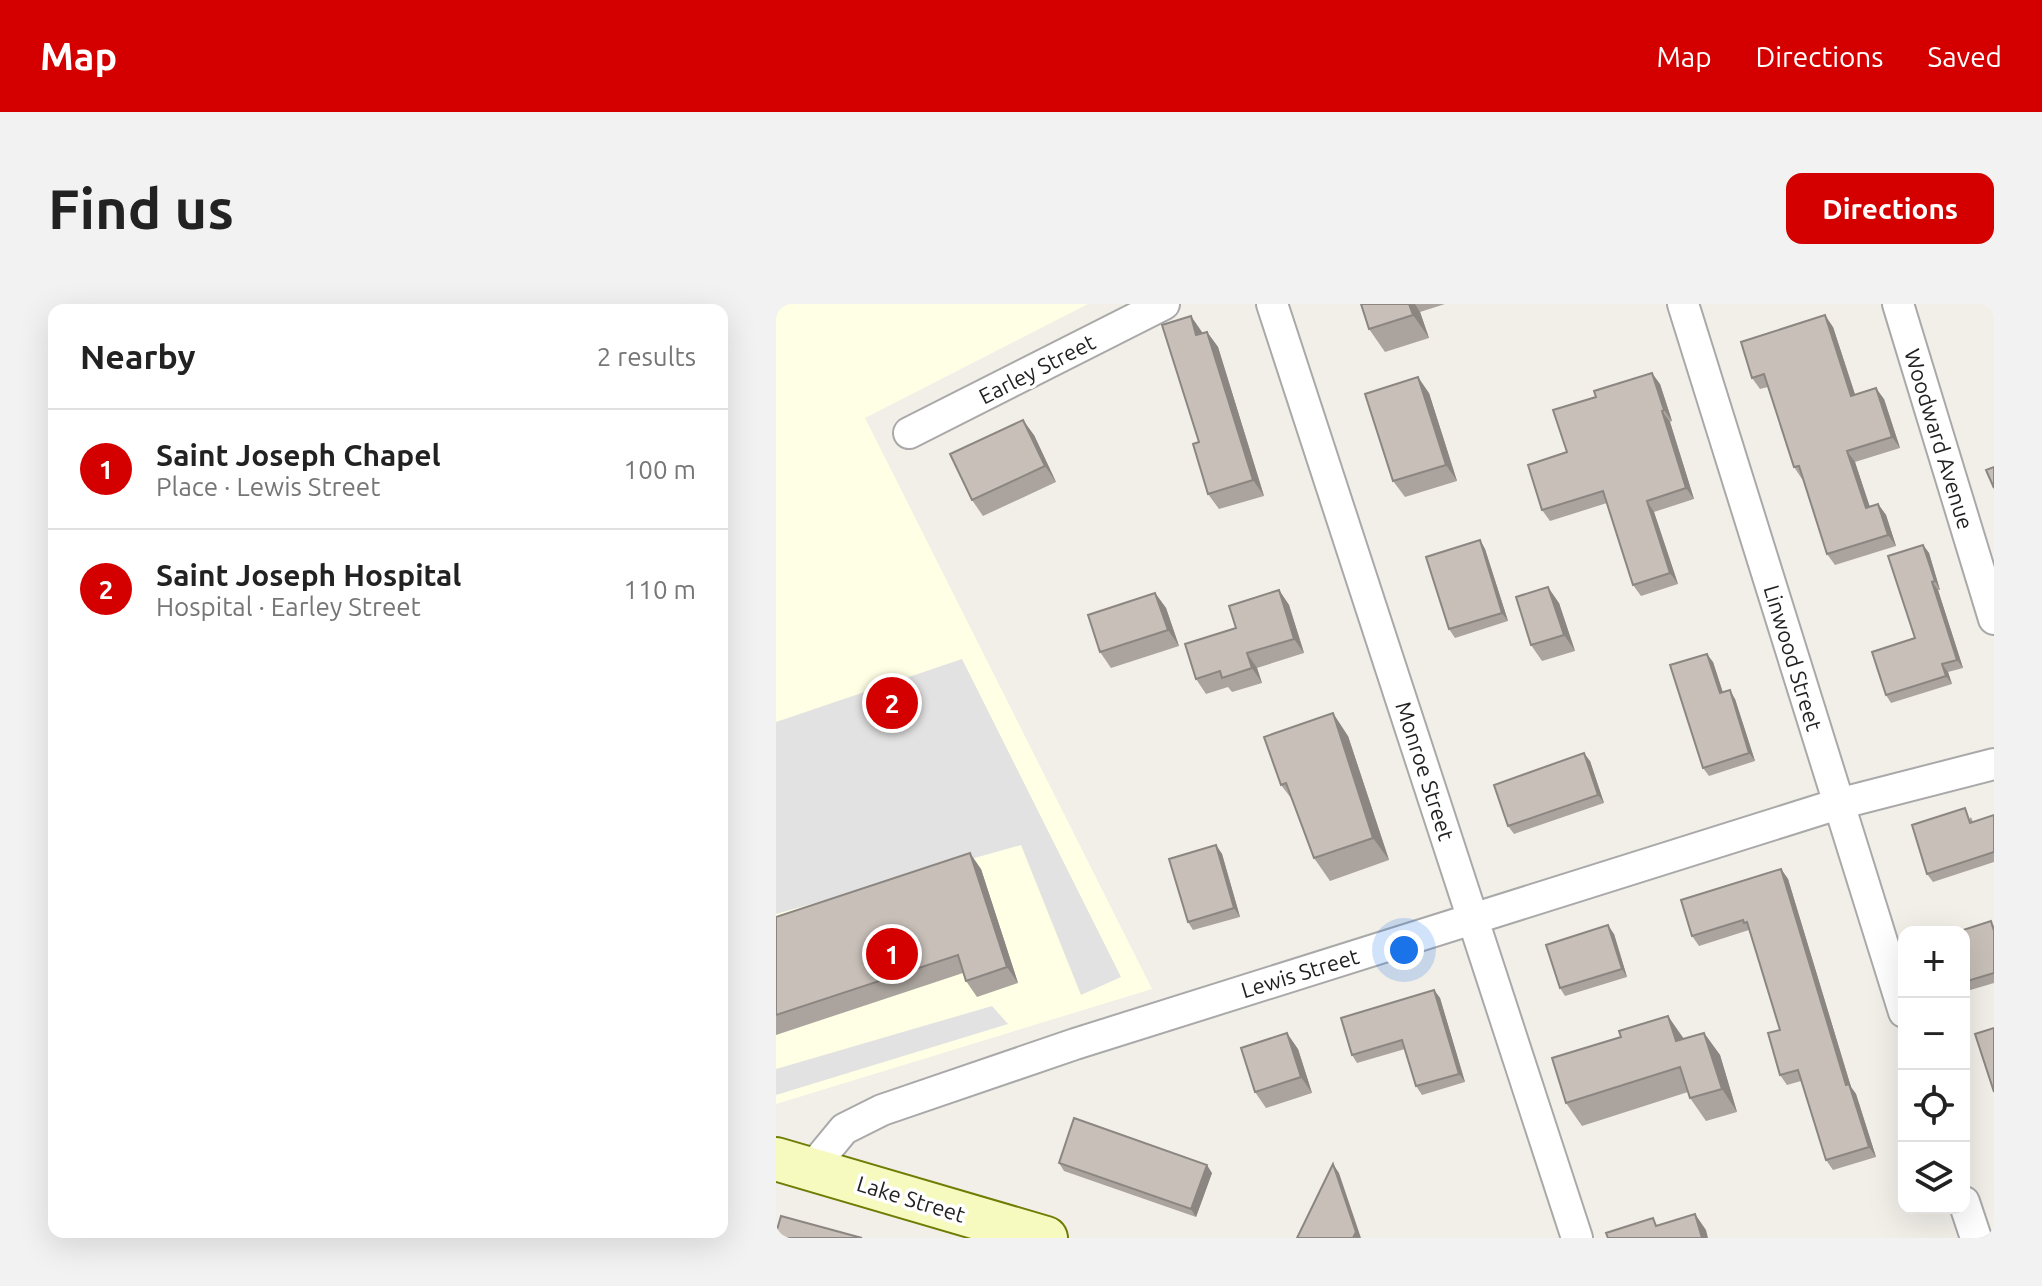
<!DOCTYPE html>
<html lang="en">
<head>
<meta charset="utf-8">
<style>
  body { margin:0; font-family:Ubuntu,sans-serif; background:#f2f2f2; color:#222 }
  .controls { position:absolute; right:24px; bottom:24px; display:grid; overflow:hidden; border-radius:16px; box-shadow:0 8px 32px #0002 }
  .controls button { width:72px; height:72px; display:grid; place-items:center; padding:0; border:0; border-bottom:2px solid #e0e0e0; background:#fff; color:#222; font:40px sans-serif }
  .you { position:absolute; left:628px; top:646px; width:28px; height:28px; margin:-20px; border:6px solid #fff; border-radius:50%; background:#1a73e8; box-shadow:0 0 0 12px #1a73e833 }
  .badge { display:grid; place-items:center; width:52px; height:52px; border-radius:50%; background:#d40000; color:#fff; font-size:26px; font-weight:700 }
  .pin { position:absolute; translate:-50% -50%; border:4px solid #fff; box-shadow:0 2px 8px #0006 }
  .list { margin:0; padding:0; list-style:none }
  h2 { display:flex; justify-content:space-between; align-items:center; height:104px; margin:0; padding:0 32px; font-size:34px }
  h2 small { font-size:26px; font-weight:400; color:#767676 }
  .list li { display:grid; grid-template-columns:52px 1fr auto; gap:24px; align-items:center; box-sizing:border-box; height:120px; padding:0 32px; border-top:2px solid #e0e0e0 }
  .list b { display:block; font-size:30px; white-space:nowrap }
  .list p { margin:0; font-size:26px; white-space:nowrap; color:#767676 }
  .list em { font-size:26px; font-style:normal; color:#767676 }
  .icon { flex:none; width:44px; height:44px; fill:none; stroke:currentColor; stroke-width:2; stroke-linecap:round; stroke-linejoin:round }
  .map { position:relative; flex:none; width:1218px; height:934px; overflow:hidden; border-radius:16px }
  header { display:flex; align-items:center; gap:48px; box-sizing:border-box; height:112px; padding:0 40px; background:#d40000; color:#fff }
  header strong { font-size:38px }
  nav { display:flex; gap:44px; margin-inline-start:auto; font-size:28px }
  .intro { display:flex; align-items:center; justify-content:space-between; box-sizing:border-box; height:192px; padding:0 48px }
  h1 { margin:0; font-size:56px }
  .button { padding:20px 36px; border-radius:16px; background:#d40000; color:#fff; font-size:28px; font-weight:700 }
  main { display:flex; gap:48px; padding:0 48px }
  aside { flex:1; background:#fff; border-radius:16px; box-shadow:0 8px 32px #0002 }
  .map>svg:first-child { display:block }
</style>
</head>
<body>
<header>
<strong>Map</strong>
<nav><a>Map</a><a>Directions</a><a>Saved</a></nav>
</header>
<div class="intro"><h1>Find us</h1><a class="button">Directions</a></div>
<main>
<aside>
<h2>Nearby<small>2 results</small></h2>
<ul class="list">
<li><span class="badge">1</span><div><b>Saint Joseph Chapel</b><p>Place · Lewis Street</p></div><em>100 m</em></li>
<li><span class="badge">2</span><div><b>Saint Joseph Hospital</b><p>Hospital · Earley Street</p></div><em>110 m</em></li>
</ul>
</aside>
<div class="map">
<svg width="1218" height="934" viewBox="0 0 1218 934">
  <rect width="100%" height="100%" fill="#f2efe9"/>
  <path fill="#ffffe5" d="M0,0H312L89,114L376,685L0,800Z"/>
  <path fill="#e2e2e2" d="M186,355L345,673L305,691L245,541L0,610V418Z
    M216,702L232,720L0,791V765Z"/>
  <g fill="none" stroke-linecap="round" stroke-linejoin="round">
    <g stroke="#a9a9a9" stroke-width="34">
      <path id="street" d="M496,0L801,934
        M907,0L1128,708
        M1122,0L1218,315
        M133,129L388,0
        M35,865L68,825L106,806L299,740L1062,500L1218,460
        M1188,898L1200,934"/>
    </g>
    <g stroke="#707d05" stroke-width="46">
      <path id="secondary" d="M0,855L270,934"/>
    </g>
    <use href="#street" stroke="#fff" stroke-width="30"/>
    <use href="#secondary" stroke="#f7fabf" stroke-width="42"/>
  </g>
  <path fill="#aba49e" d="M585,0H669L644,8L653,34L609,48L593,25Z
    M1057,23L1079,90L1108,95L1124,144L1079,158L1093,202L1102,200L1110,211L1120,242L1059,261L1051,250L1027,175H1026L1018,163L992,83L984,85L976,74Z
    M431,28L442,43L488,192L443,205L432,190L423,138L426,29Z
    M884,80L896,117L894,118L918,195L878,208L902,280L865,292L857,281L831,199L774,217L766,206L791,148Z
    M653,89L681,177L629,193L617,177Z
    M258,131L280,178L207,212L196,196Z
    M704,236L709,245L732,317L679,334L673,325Z
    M1147,241L1153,249L1164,286H1162L1187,364L1172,368L1176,380L1115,399L1110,391L1139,334Z
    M503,286L513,301L528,349L481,364L486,379L456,388L452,383L430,390L420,375L460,324Z
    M379,289L390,304L403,342L335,364L324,348Z
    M783,299L799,347L766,357L755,341Z
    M937,358L947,389L959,395L979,457L933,472L927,464Z
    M572,432L613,556L554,577L538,554L518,498L505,481Z
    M814,457L828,499L738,530L732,522Z
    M1218,511V558L1157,578L1151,570L1195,513L1197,518Z
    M440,541L446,550L464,613L417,626L412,618Z
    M205,565L242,679L201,693L190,677L187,669L0,731V613Z
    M1005,565L1012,575L1075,783L1080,790L1100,853L1057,866L1050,856L1025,777L1011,781L1004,771V726L973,626L923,642L916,632Z
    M1215,617L1218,622V679L1191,687L1188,683V628Z
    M838,630L851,673L789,692L784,684Z
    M658,686L664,694L689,778L646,791L640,782L629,745L581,759L576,751Z
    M928,729L944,751L961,808L930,817L914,794L912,788L806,822L790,799L908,735Z
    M522,745L536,789L490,804L479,788Z
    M283,859L436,869L420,913L288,867Z"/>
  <path fill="#8b8681" d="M633,0H639L644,8L653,34L637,11Z
    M1049,11L1057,23L1083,103L1075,92Z
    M415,12L426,28L432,47L420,31Z
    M431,28L442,43L488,192L477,176Z
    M876,69L884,80L896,117L888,106Z
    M642,73L653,89L681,177L670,161Z
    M1100,84L1108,95L1124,144L1116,133Z
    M886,107L894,118L918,195L910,184Z
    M247,116L258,131L280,178L269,162Z
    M1071,147L1079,158L1098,215L1090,204Z
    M871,197L878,208L902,280L894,269Z
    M1102,200L1110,211L1120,242L1112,231Z
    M704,236L709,245L732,317L726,309Z
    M1147,241L1153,249L1164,286L1159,277Z
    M1156,278L1162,286L1187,364L1181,356Z
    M772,283L783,299L799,347L788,331Z
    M503,286L513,301L528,349L518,335Z
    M379,289L390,304L403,342L392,326Z
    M471,349L481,364L486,379L476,364Z
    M931,350L937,358L950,398L944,389Z
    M1166,360L1172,368L1176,380L1170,372Z
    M954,386L959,395L979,457L973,449Z
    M557,409L572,432L613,556L597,534Z
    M808,449L814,457L828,499L822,491Z
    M440,541L446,550L464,613L458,604Z
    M194,549L205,565L242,679L231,663Z
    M1005,565L1012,575L1075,783L1080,790L1100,853L1093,843L1070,781Z
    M832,621L838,630L851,673L846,665Z
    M658,686L664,694L689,778L683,770Z
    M892,712L908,735L900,737Z
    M511,729L522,745L536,789L525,773Z
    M928,729L944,751L961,808L946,785Z
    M557,860L563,869L585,934H577Z
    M431,861L436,869L420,913L415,905Z
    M919,910L930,926L932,934H926Z"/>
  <path fill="#c7bfb8" stroke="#8b8681" stroke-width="2" d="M585,0H633L637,11L593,25Z
    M1049,11L1075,92L1100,84L1116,133L1071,147L1090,204L1102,200L1112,231L1051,250L1023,162L1018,163L988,70L976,74L965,38Z
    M415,12L420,31L431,28L477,176L432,190L417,140L423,138L386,21Z
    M876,69L888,106L886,107L910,184L871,197L894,269L857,281L827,187L766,206L752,161L791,148L777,106L820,93L818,87Z
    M642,73L670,161L617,177L589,90Z
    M247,116L269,162L196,196L174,150Z
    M1218,163V184L1210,166Z
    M704,236L726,309L673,325L650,253Z
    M1147,241L1159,277L1156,278L1181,356L1166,360L1170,372L1110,391L1096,348L1139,334L1112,252Z
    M772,283L788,331L755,341L740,293Z
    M503,286L518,335L471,349L476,364L446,374L444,367L420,375L409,340L460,324L453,302Z
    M379,289L392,326L324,348L312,311Z
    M931,350L944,389L954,386L973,449L927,464L894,361Z
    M557,409L597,534L538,554L510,479L505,481L488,433Z
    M808,449L822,491L732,522L718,481Z
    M1189,504L1194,519L1218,511V548L1151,570L1136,521Z
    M440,541L458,604L412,618L393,555Z
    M194,549L231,663L190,677L182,651L0,711V613Z
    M1005,565L1070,781L1073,780L1093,843L1050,856L1022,766L1004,771L992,729L1004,726L971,618L968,619L967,616L916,632L905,596Z
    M1215,617L1218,627V669L1188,678V628H1181Z
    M832,621L846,665L784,684L770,641Z
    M658,686L683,770L640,782L626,736L576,751L565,714Z
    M892,712L900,737L928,729L946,785L914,794L904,763L790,799L776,754L845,733L843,727Z
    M1218,724V788L1199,730Z
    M511,729L525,773L479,788L465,744Z
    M298,814L431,861L415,905L283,859Z
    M557,860L580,928L577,934H521Z
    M919,910L926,934H832L830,929L877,914L880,922Z
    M5,912L86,934H0V929Z"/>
  <g text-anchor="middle" stroke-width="7" stroke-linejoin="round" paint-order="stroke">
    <g font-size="22" fill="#222" stroke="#fff">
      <text transform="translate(261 65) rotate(-27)" y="8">Earley Street</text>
      <text transform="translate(1163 135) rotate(73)" y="8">Woodward Avenue</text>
      <text transform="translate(1017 354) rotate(73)" y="8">Linwood Street</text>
      <text transform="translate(649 467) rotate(72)" y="8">Monroe Street</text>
      <text transform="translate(524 669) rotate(-17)" y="8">Lewis Street</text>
      <text transform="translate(135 895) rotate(17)" y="8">Lake Street</text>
    </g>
  </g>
</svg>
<div class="controls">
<button>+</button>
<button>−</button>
<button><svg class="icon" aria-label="locate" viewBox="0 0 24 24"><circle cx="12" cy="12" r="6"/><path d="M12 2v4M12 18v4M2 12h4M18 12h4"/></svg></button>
<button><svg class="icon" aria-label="layers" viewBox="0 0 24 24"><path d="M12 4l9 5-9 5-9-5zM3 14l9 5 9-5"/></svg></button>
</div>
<div class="you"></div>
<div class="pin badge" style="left:116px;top:650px">1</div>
<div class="pin badge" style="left:116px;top:399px">2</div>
</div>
</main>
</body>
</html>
